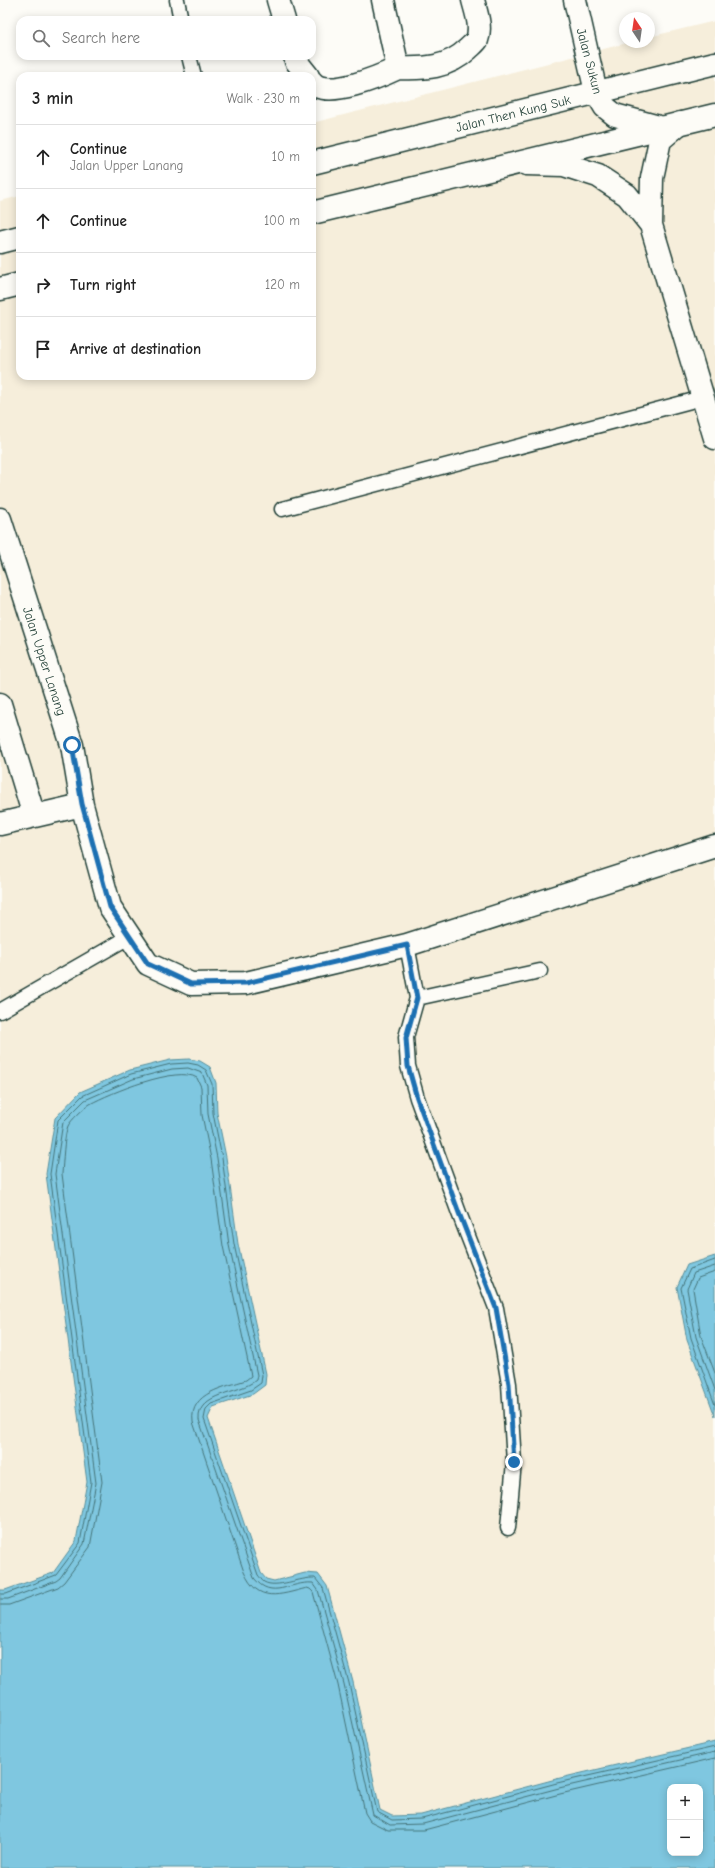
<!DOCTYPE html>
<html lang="en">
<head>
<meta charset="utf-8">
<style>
  body { margin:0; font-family:"Comic Neue",sans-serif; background:#f2f2f2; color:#222 }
  .controls { position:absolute; right:12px; bottom:12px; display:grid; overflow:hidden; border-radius:8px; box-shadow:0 2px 10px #0003 }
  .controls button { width:36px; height:36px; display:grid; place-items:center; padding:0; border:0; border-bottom:1px solid #e0e0e0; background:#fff; color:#222; font:20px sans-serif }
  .compass { position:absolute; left:619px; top:12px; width:36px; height:36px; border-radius:50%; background:#fff; box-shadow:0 2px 10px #0003; rotate:347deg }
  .stop { position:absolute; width:12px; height:12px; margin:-9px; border:3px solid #1f6fb2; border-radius:50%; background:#fff }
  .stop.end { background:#1f6fb2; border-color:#fff; box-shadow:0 1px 4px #0008 }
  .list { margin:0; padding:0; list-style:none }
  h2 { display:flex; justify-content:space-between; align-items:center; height:52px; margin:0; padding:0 16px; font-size:17px }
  h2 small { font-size:13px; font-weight:400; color:#767676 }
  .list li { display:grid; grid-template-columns:26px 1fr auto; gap:12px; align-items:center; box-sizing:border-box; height:64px; padding:0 16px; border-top:1px solid #e0e0e0 }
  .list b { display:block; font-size:15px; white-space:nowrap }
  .list p { margin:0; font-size:13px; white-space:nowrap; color:#767676 }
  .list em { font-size:13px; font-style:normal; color:#767676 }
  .icon { flex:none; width:22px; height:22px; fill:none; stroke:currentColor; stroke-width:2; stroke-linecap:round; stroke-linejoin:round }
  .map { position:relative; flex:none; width:715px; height:1868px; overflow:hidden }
  .search { position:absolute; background:#fff; box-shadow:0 2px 10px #0003; left:16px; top:16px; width:300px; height:44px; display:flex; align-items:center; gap:10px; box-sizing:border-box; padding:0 14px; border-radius:12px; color:#767676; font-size:15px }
  .panel { position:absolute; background:#fff; box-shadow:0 2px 10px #0003; left:16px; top:72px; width:300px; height:308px; border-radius:12px }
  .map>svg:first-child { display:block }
</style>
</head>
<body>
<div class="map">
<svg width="715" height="1868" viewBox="0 0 715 1868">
  <rect width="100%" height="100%" fill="#fdfcf7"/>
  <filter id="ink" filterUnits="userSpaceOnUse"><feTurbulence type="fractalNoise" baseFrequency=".025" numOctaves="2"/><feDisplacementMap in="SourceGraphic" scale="8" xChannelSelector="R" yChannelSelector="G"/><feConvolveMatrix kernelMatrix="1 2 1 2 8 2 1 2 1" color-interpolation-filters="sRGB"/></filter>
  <g filter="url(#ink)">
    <path fill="#f6eedb" d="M715,21V1256L687,1265V1340L715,1416V1742L556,1779L421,1815L392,1816L380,1810L327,1586L305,1573L274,1581L266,1579L261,1573L208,1418L213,1407L254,1394L260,1345L238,1244L226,1157L217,1113L215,1083L130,1070L80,1092L55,1118L46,1174L87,1482L76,1541L53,1573L5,1590H0V201L20,196V376H312V123L631,42H649V37Z"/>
    <path fill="#7fc7e0" stroke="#59909b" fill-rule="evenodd" d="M189,1059L200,1061L210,1067L216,1083L217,1113L226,1157L238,1244L266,1374L265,1385L253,1394L213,1407L208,1418L261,1573L266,1579L274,1581L305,1573L318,1574L327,1586L353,1682L380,1810L392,1816L421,1815L556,1779L715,1742V1868H0V1590H5L53,1573L76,1541L87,1482L46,1174L55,1118L80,1092L130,1070L170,1060ZM670,1787H700V1853H670Z
      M715,1256V1416L687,1340L677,1287L687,1265Z"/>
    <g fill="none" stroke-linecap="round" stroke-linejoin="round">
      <path stroke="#457479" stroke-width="1" d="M715,1260L690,1269L681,1288L691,1338L715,1405
        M715,1266L694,1273L687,1289L696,1337L715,1390
        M715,1272L698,1278L693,1289L701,1336L715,1373
        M0,1594H6L56,1575L80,1543L91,1482L50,1174L58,1120L82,1096L131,1074L171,1064L188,1063L198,1065L206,1070L212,1084L213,1113L222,1158L234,1244L262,1375L261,1383L251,1390L211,1404L206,1409L204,1419L258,1575C260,1577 262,1581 264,1582C276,1589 301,1577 315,1578L323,1588L349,1683L377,1812L392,1820L422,1819L557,1783L715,1747
        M0,1599H8L56,1581L60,1578L84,1544L96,1483L55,1174L63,1122L85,1100L133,1079L172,1069L188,1068L202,1073L207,1085L208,1114L217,1158L229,1245L257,1375L256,1380C240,1394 197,1392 199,1420L254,1578C272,1601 290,1581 313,1583L318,1590L344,1684L373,1815L390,1825L423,1824L559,1788L715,1752
        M0,1605H9L58,1587L64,1582L90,1547L102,1482L62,1174C63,1163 64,1135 68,1126C70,1121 85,1107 90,1104C110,1093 178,1065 197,1078L201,1087L202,1115L211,1159L223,1246L251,1376L246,1380C226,1387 189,1392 193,1422L244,1572C258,1604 279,1595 307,1588L310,1589L313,1592L338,1685L365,1813L370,1821L388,1830H424L560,1794L715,1758"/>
      <g stroke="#1f3d34" stroke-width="17">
        <path id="service" d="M177,0L181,20
          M189,56L194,76
          M282,509L702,398
          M407,945L417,998L406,1037L408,1066L417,1098L459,1213L496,1308L509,1384L514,1462L508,1528
          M417,998L540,971
          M0,1011L129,937"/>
      </g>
      <g stroke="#1f3d34" stroke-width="25">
        <path id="minor" d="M278,0L284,20
          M383,0L398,68C425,69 448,68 468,49C471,46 475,43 477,40C482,27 476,12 473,0
          M575,0L596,92L605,107L615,115L663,128
          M295,56L296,61L308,76
          M312,82C326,100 381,76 398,68
          M680,123L660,140L652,178L651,225L715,438
          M526,164L564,165L598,176L627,195L651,225
          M0,519L72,745L82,805L110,907L148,964L191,984L246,983L407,945L715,846
          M0,704L34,816
          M0,824L82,805"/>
      </g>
      <g stroke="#1f3d34" stroke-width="25">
        <path id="tertiary" d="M312,163L715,63
          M312,213L715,115
          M0,242L20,237
          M0,289L20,284"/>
      </g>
      <use href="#service" stroke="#fdfcf7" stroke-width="14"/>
      <use href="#minor" stroke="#fdfcf7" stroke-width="22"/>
      <use href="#tertiary" stroke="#fdfcf7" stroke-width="22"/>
    </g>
  </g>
  <g fill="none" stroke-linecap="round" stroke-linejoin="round" filter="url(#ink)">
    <path stroke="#1f6fb2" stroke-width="5" d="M72,745L82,804L110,907L148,964L191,984L246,983L407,945L417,998L406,1038L408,1066L417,1098L459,1213L496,1308L509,1384L514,1462"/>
  </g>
  <g text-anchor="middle" stroke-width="3.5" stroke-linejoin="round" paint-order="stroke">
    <g font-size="13" fill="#1f3d34" stroke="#fdfcf7">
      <text transform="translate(590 61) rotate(75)" y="5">Jalan Sukun</text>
      <text transform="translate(513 113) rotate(-14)" y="5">Jalan Then Kung Suk</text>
      <text transform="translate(45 661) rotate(72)" y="5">Jalan Upper Lanang</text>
    </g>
  </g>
</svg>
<div class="controls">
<button>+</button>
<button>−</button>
</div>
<svg class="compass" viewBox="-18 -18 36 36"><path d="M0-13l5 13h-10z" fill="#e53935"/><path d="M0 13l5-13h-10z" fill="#767676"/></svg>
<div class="stop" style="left:72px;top:745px"></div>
<div class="stop end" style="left:514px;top:1462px"></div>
<div class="search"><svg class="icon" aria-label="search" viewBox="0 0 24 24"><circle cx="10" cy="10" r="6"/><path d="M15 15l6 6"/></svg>Search here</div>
<section class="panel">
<h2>3 min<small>Walk · 230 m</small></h2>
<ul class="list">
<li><svg class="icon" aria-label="ahead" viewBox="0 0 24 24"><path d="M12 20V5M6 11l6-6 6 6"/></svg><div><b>Continue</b><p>Jalan Upper Lanang</p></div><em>10 m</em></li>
<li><svg class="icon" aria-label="ahead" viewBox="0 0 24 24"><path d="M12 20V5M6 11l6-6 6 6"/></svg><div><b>Continue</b></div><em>100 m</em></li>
<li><svg class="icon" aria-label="right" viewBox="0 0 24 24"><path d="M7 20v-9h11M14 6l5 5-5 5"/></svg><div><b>Turn right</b></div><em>120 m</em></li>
<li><svg class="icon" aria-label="arrive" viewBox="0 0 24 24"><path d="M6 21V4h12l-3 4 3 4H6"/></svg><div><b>Arrive at destination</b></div></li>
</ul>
</section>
</div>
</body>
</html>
